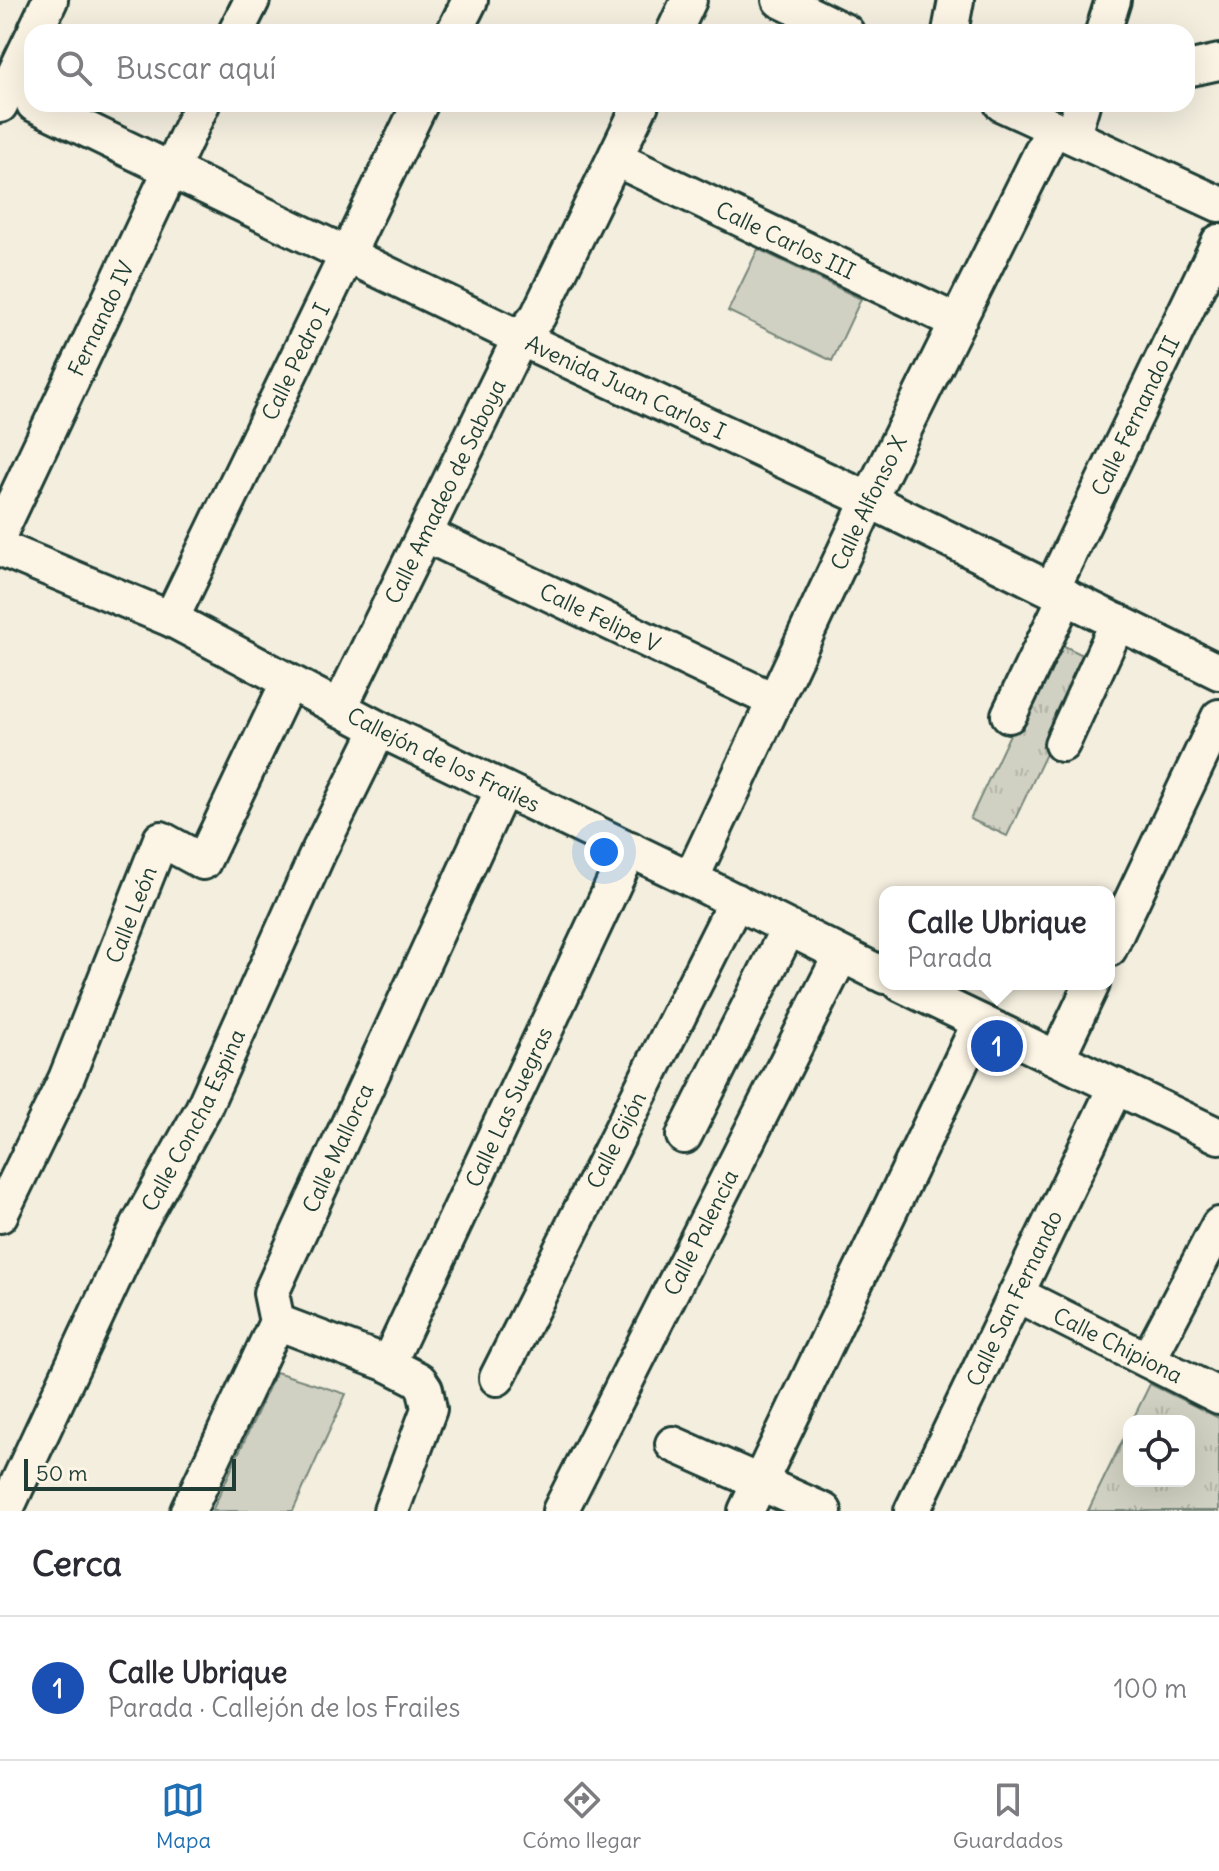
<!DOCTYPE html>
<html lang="es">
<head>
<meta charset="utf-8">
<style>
  body { margin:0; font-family:Delius,sans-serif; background:#f2f2f3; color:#2b2b33 }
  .controls { position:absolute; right:24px; bottom:24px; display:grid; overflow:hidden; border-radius:16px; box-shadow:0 8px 32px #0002 }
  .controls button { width:72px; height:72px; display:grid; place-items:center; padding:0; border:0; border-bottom:2px solid #e1e1e2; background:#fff; color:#2b2b33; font:40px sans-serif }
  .scale { position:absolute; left:24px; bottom:20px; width:212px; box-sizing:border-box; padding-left:8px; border:4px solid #1f3d34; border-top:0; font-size:22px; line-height:28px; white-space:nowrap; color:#1f3d34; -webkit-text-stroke:6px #fcf5e5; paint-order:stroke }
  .you { position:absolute; left:604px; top:852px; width:28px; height:28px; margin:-20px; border:6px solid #fff; border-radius:50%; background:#1a73e8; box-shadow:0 0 0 12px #1a73e833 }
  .badge { display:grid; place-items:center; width:52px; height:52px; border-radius:50%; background:#1f6fb2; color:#fff; font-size:26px; font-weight:700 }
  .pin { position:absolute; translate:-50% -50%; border:4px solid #fff; box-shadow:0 2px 8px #0006 }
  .popup { position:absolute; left:879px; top:886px; width:236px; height:104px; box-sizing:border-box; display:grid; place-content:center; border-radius:16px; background:#fff; filter:drop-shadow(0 2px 6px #0005); font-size:26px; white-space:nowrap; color:#7c7c81 }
  .popup b { font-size:30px; color:#2b2b33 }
  .popup::after { content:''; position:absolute; left:50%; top:100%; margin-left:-16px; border:16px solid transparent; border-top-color:#fff }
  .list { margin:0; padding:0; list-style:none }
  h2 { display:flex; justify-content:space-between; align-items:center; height:104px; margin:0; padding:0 32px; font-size:34px }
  h2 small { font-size:26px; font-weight:400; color:#7c7c81 }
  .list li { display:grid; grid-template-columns:52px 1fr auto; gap:24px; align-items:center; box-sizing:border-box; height:144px; padding:0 32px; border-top:2px solid #e1e1e2 }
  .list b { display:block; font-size:30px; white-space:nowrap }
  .list p { margin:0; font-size:26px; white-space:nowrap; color:#7c7c81 }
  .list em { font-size:26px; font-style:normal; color:#7c7c81 }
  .icon { flex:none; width:44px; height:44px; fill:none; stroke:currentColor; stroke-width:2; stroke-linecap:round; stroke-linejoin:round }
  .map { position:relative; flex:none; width:1219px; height:1511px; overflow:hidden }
  .search { position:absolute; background:#fff; box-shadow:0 8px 32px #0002; left:24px; right:24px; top:24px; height:88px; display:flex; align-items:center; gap:20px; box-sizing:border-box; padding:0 28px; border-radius:24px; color:#7c7c81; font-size:30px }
  .sheet { height:248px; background:#fff }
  nav { display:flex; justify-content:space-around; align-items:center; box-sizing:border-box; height:112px; border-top:2px solid #e1e1e2; background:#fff; font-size:22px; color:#7c7c81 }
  nav a { display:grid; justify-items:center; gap:4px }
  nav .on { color:#1f6fb2 }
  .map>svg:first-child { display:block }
</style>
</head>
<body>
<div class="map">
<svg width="1219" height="1511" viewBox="0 0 1219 1511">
  <defs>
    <pattern id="park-tufts" width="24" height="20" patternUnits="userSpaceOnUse" patternTransform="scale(2)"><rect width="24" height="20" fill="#d0d1c2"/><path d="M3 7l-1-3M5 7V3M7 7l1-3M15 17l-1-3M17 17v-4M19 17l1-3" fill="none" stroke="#b2b4a7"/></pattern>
  </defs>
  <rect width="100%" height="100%" fill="#f3eede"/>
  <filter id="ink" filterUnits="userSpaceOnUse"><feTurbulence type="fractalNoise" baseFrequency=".0125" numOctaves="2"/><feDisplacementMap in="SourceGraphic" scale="16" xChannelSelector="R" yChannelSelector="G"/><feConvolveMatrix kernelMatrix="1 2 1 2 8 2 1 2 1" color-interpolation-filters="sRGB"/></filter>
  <g filter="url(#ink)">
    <path fill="#d0d1c2" stroke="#78877b" stroke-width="2" d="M758,249L861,299L832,361L728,311Z
      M276,1372L346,1394L293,1511H212Z"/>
    <path fill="url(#park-tufts)" stroke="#78877b" stroke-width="2" d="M1054,641L1091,659L1007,836L970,819Z
      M1150,1384L1219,1418V1511H1088L1129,1427V1481H1189V1421H1132Z"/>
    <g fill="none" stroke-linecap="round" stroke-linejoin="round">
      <g stroke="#1f3d34" stroke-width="40">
        <g id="minor">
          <path d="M780,0L846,32"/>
          <path d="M35,32L50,0"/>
          <path d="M236,32L252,0"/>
          <path d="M454,32L470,0"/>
          <path d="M674,32L689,0"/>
          <path d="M950,32L956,0"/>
          <path d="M1103,32L1113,0"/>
          <path d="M1187,69L1219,62"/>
          <path id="s1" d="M34,104L520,338L869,500L1219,672"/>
          <path d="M1002,104L1219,204"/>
          <path d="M0,105L32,38"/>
          <path d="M1073,135L1082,104"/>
          <path id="s2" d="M616,159L957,322"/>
          <path id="s3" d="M0,532L202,104"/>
          <path id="s4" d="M425,534L775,701"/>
          <path id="s5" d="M0,548L171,619L379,729L691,879L885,976"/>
          <path id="s6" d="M1052,589L1219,242"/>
          <path id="s7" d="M171,619L420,104"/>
          <path id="s8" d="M339,709L520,338L538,316L641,104"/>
          <path d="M1009,715L1066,596"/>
          <path d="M1062,744L1118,622"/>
          <path id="s9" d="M691,879L869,500L1053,129"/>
          <path d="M1109,949L1219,717"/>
          <path d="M901,984L1219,1136"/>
          <path d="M1057,1058L1092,984"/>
          <path d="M684,1136L788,929"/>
          <path id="s10" d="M0,1215L66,1079L161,839L203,862L288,683"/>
          <path id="s11" d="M1016,1294L1219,1396"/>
          <path d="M277,1322L388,1364L419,1380L425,1389L429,1409L391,1511"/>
          <path d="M1148,1360L1219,1225"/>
          <path id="s12" d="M388,1364L630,849"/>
          <path id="s13" d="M497,1378L736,901"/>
          <path d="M673,1444L824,1511"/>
          <path id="s14" d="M5,1511L139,1224L203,1109L318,853L379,729"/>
          <path id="s15" d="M188,1511L277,1322L271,1293L503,789"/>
          <path id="s16" d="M560,1511L841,955"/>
          <path d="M746,1511L980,1022"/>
          <path id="s17" d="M912,1511L1116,1086"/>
        </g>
      </g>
      <use href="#minor" stroke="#fcf5e5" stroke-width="34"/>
    </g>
  </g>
  <g text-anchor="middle" stroke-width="6" stroke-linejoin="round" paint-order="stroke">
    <g font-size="22" fill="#1f3d34" stroke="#fcf5e5">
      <text dy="8" stroke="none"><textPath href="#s2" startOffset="188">Calle Carlos III</textPath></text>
      <text dy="8" stroke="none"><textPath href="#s3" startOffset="236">Fernando IV</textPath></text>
      <text dy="8" stroke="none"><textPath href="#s7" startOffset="286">Calle Pedro I</textPath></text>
      <text dy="8" stroke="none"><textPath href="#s1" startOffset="656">Avenida Juan Carlos I</textPath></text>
      <text dy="8" stroke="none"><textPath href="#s6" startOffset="192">Calle Fernando II</textPath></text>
      <text dy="8" stroke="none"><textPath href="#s8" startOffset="242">Calle Amadeo de Saboya</textPath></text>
      <text dy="8" stroke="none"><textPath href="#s9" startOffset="416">Calle Alfonso X</textPath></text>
      <text dy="8" stroke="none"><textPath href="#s4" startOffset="194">Calle Felipe V</textPath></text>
      <text dy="8" stroke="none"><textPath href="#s5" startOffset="492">Callejón de los Frailes</textPath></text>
      <text dy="8" stroke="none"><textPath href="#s10" startOffset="328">Calle León</textPath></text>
      <text dy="8" stroke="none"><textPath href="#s12" startOffset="284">Calle Las Suegras</textPath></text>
      <text dy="8" stroke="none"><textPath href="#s14" startOffset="434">Calle Concha Espina</textPath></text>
      <text dy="8" stroke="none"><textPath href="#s13" startOffset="266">Calle Gijón</textPath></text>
      <text dy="8" stroke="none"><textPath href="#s15" startOffset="398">Calle Mallorca</textPath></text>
      <text dy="8" stroke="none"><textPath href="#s16" startOffset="312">Calle Palencia</textPath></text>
      <text dy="8" stroke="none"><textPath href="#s17" startOffset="236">Calle San Fernando</textPath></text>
      <text dy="8" stroke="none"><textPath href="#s11" startOffset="114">Calle Chipiona</textPath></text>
    </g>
  </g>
</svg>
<div class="controls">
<button><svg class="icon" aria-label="locate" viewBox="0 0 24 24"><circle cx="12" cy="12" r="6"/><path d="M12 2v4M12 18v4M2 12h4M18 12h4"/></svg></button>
</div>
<div class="scale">50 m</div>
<div class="you"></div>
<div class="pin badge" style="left:997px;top:1046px;background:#1a4fb4">1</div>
<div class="popup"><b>Calle Ubrique</b>Parada</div>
<div class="search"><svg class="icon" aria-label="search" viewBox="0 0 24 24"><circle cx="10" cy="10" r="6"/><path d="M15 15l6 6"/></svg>Buscar aquí</div>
</div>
<section class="sheet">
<h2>Cerca<small></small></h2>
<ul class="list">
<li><span class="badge" style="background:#1a4fb4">1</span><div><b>Calle Ubrique</b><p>Parada · Callejón de los Frailes</p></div><em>100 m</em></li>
</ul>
</section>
<nav>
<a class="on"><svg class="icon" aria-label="map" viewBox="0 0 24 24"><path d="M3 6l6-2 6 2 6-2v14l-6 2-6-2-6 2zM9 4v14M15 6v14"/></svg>Mapa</a>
<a><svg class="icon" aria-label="directions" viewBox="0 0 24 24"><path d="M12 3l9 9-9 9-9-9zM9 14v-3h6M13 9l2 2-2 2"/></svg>Cómo llegar</a>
<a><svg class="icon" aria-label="saved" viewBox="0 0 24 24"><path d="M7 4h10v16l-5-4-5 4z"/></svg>Guardados</a>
</nav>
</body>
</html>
